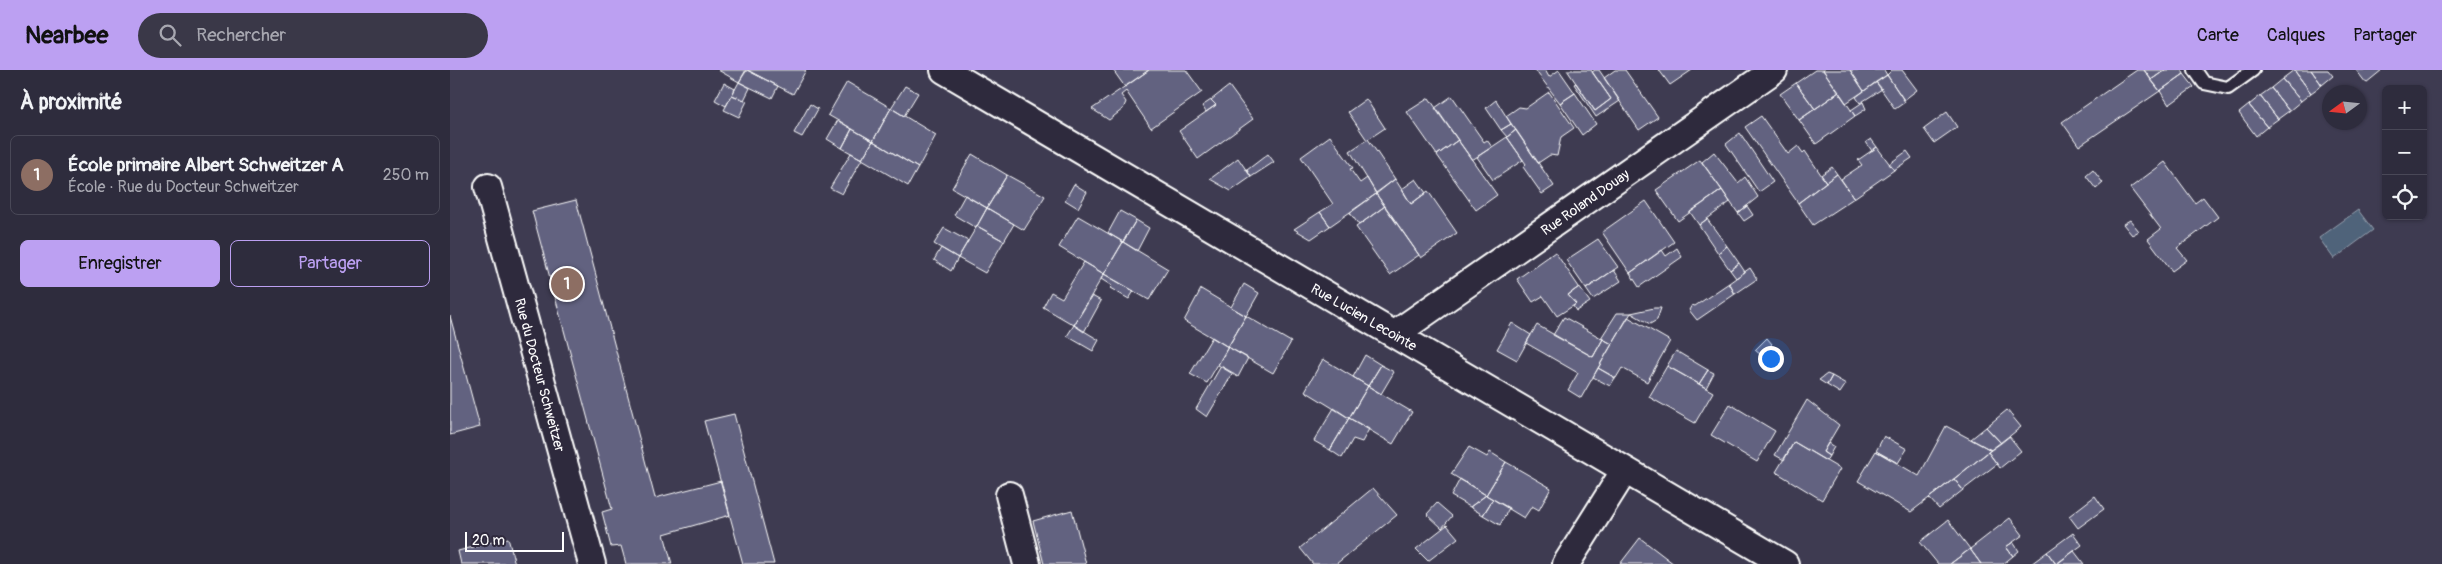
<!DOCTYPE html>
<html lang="fr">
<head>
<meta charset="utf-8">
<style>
  body { margin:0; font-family:Pangolin,sans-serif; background:#3a3848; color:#f1f3f6 }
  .controls { position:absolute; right:15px; top:15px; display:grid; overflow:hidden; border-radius:8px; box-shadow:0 1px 4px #0004 }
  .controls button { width:45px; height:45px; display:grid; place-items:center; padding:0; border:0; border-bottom:1px solid #494857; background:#2e2c3d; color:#f1f3f6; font:25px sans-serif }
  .compass { position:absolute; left:1872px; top:15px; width:45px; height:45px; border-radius:50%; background:#2e2c3d; box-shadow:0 1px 4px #0004; rotate:255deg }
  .scale { position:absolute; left:15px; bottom:12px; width:99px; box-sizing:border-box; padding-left:5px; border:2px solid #fff; border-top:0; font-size:14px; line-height:18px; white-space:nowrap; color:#fff; -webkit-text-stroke:4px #2f2a3d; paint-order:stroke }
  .you { position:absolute; left:1320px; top:288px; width:18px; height:18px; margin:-12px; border:4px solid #fff; border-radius:50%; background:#1a73e8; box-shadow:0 0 0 8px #1a73e833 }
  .badge { display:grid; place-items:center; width:32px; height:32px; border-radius:50%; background:#bca0f2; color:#fff; font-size:16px; font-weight:700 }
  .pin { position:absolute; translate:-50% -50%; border:2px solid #fff; box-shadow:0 1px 5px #0006 }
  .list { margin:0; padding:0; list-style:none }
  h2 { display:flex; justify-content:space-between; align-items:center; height:65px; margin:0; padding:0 20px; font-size:21px }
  h2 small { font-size:16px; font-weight:400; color:#a7a7b0 }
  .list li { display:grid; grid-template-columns:32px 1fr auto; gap:15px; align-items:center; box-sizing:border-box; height:80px; margin:0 10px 10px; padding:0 10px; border:1px solid #494857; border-radius:8px }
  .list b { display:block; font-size:19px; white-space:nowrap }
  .list p { margin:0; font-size:16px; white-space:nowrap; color:#a7a7b0 }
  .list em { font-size:16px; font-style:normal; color:#a7a7b0 }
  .actions { display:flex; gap:10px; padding:15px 20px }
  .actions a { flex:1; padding:11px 0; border:1px solid #bca0f2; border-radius:8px; text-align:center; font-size:18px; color:#bca0f2 }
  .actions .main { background:#bca0f2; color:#111 }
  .icon { flex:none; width:28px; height:28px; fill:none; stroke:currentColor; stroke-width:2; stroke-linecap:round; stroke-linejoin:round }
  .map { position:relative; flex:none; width:1992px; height:494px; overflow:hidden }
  header { display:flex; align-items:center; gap:30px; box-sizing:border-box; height:70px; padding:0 25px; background:#bca0f2; color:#111 }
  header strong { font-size:24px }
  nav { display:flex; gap:28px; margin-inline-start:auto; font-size:18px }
  .search { width:350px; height:45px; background:#3a3848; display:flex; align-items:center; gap:12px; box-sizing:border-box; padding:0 18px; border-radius:28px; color:#a7a7b0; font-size:19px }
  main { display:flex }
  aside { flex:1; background:#2e2c3d }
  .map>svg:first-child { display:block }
</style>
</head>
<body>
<header>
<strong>Nearbee</strong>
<div class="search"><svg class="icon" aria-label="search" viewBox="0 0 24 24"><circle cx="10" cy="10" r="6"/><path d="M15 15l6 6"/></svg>Rechercher</div>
<nav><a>Carte</a><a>Calques</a><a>Partager</a></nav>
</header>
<main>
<aside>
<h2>À proximité<small></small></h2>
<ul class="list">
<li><span class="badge" style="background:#8d6e63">1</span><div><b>École primaire Albert Schweitzer A</b><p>École · Rue du Docteur Schweitzer</p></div><em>250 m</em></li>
</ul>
<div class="actions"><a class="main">Enregistrer</a><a>Partager</a></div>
</aside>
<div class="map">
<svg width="1992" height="494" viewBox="0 0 1992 494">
  <rect width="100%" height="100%" fill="#3e3b51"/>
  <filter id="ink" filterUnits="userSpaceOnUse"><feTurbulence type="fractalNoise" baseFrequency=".02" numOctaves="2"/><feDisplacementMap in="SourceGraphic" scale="10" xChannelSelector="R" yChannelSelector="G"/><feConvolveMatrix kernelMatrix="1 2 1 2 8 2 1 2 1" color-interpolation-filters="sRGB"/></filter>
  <g filter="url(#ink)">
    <path fill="#4f637a" stroke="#95a1af" d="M1908,140L1923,160L1884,189L1869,168Z"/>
    <path fill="#626280" stroke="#fff" d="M268,0H296L289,12Z
      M297,0H356L343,24Z
      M297,0L328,16L322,28L289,12Z
      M663,0H699L675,17Z
      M699,0H736L752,22L701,58L676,21L671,25L676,32L673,39L659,50L642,39Z
      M1085,0H1095L1099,7L1109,0L1125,23L1110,33Z
      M1117,0H1141L1161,29L1145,41Z
      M1145,0H1149L1170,31L1146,47L1124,14L1126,13L1145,41L1161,29L1142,2Z
      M1165,0H1175L1208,47L1189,60L1154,8Z
      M1209,0H1242L1220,15Z
      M1365,0H1373L1389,22L1365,39L1346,13Z
      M1373,0H1400L1414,21L1396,33Z
      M1400,0H1434L1437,5L1414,21Z
      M1442,0H1452L1467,20L1454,30L1437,5Z
      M1687,0H1694L1710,21L1629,76L1612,52Z
      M1694,0H1715L1701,10Z
      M1715,0H1732L1734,4L1710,21L1701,10Z
      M1844,0L1861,23L1851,31L1832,9Z
      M1844,0H1861L1872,15L1861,23Z
      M1861,0H1878L1883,6L1872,15Z
      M1906,0H1932L1916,13Z
      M1734,4L1744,17L1719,35L1710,21Z
      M1437,5L1455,32L1445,39L1426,12Z
      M1832,9L1851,31L1839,41L1821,18Z
      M289,12L300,18L294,30L282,25Z
      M397,12L441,38L423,71L378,45Z
      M1426,12L1432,19L1410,33L1406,27Z
      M274,13L285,19L276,36L265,30Z
      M1346,13L1365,39L1349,50L1330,24Z
      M455,16L468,23L454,46L441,38Z
      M779,16L803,49L748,89L729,61L766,35L761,30Z
      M1821,18L1839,41L1828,49L1810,26Z
      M1099,22L1124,58L1111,67L1107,86L1100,85L1088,93L1056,46L1069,37L1076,38Z
      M1389,22L1405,46L1366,74L1349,50Z
      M1125,23L1146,54L1132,65L1110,33Z
      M282,25L297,31L289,47L274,40Z
      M1002,26L1034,72L1037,70L1042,77L1022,90L985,38Z
      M1810,26L1828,49L1817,57L1799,35Z
      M979,28L1008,70L987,85L957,42Z
      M916,29L935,58L917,70L898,42Z
      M761,30L766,35L756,42L752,36Z
      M1046,30L1061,54L1051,60L1036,38Z
      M1413,32L1416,39L1405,46L1401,40Z
      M360,34L368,39L352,67L344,63Z
      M1799,35L1817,57L1806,66L1789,43Z
      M441,38L486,65L468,98L423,71Z
      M1497,42L1507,57L1484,73L1474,59Z
      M1311,46L1338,84L1348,76L1353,83L1355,81L1376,112L1348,133L1295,57Z
      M388,50L402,59L392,78L377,69Z
      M1061,54L1066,60L1057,67L1051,60Z
      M402,59L423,71L412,89L392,78Z
      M1066,60L1104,116L1092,124L1073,97L1076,94L1057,67Z
      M1290,63L1323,112L1309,122L1276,74Z
      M880,66L903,98L900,99L910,113L917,108L926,124L880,156L870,142L883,134L851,87Z
      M1057,67L1073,90L1043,110L1027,87Z
      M918,69L945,109L926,123L900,81Z
      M1421,69L1427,77L1422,81L1416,72Z
      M1008,70L1047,125L1026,140L987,85Z
      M423,71L468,98L458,116L412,89Z
      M1427,77L1444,100L1404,128L1391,109L1412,95L1408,90Z
      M1457,81L1462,88L1444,100L1439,94Z
      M1264,82L1288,113L1295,107L1308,127L1288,143L1252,92Z
      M401,83L412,89L392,124L380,118Z
      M522,84L557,105L537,138L502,118Z
      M818,84L824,92L801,107L797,100Z
      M788,88L801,107L781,121L760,109Z
      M1250,90L1272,120L1228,151L1206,120Z
      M1715,92L1745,133L1753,127L1768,147L1727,178L1737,190L1722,201L1698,169L1711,159L1680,118Z
      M1382,97L1387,104L1376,112L1371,105Z
      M1643,100L1653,113L1646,119L1636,106Z
      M1387,104L1404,128L1363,155L1348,133Z
      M557,105L595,126L574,160L537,138Z
      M945,109L961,134L978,121L1007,163L971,188L926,124Z
      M966,109L976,123L961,134L952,119Z
      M624,114L637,122L628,138L615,130Z
      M1272,120L1280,132L1249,155L1240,142Z
      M926,124L935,136L909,155L900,143Z
      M515,125L537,138L526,158L504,145Z
      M126,130L205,428L271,411L280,445L214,464L222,494H176L171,476L161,477L152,442L162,439L82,141Z
      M1196,131L1224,172L1180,203L1152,162Z
      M935,136L969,185L940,205L906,157Z
      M1297,136L1303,145L1294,151L1288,143Z
      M537,138L564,154L554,171L527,156Z
      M670,141L686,150L673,172L658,163Z
      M870,142L880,156L861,169L844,159Z
      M628,146L673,172L654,204L609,177Z
      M1257,149L1277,176L1268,183L1249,155Z
      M686,150L699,158L687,181L673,172Z
      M1680,150L1689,161L1682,165L1673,154Z
      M527,156L554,171L535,203L508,188Z
      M494,158L518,171L508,188L484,174Z
      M1148,169L1168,197L1136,219L1116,190Z
      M673,172L718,199L699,230L654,204Z
      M1277,176L1289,193L1280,200L1268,183Z
      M491,178L508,188L501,201L484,190Z
      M1227,178L1232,187L1189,217L1180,203L1212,180L1216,186Z
      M1105,182L1129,217L1118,225L1126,234L1107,246L1093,226L1083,232L1067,209Z
      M634,192L654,204L624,255L593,237L601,222L612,228Z
      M1289,193L1295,202L1286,208L1280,200Z
      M1300,198L1307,209L1285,224L1279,213Z
      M1164,200L1171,211L1143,229L1136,219Z
      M654,204L684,221L679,229L660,218L662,216L651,209Z
      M1279,213L1285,224L1247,250L1239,240L1242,235L1245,236Z
      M794,214L809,223L796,246L781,237Z
      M1129,217L1140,232L1126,241L1123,236L1126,234L1118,225Z
      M751,219L796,246L778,277L734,251Z
      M642,226L651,231L634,262L624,255Z
      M1204,238H1211L1207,250L1200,254L1181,243Z
      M1167,243H1181L1162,274L1151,268Z
      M0,246L30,357L0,365Z
      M796,246L841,272L823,303L778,277Z
      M1114,247L1153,269L1143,287L1103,265Z
      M1178,247L1220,271L1197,312L1172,298L1166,308L1148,298Z
      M1062,253L1081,265L1067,290L1047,279Z
      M624,255L649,270L643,281L617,266Z
      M1087,255L1143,287L1153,269L1162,274L1131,328L1118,320L1128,303L1076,273Z
      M762,267L778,277L757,313L740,304Z
      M1317,268L1322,274L1311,285L1305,280Z
      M778,277L798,288L788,307L768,295Z
      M1226,281L1258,300L1249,314L1217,296Z
      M915,285L931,295L918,316L903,307Z
      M873,289L918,316L899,348L855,321Z
      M931,295L944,302L931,324L918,316Z
      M771,296L783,303L757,347L746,339Z
      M1217,296L1263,322L1245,353L1199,327Z
      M1148,298L1165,308L1160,316L1143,307Z
      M1258,300L1264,303L1256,318L1249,314Z
      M1377,304L1382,306L1377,315L1369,310Z
      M1382,306L1396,314L1390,323L1377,315Z
      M918,316L962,342L943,374L899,348Z
      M1357,330L1389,355L1373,382L1379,386L1376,391L1344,372L1334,390L1325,385Z
      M1280,334L1325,361L1307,392L1261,365Z
      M884,338L899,348L880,380L864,371Z
      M1557,340L1571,357L1551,373L1536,357Z
      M284,344L324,494H293L254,351Z
      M899,348L919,359L912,372L903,369L892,388L880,380Z
      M1496,356L1541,380L1461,442L1408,411L1426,381L1469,406Z
      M1536,357L1551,373L1541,380L1521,369Z
      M1434,366L1457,379L1448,393L1426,381Z
      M1559,366L1571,381L1550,398L1538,382Z
      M1344,372L1390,399L1372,430L1326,402Z
      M1378,373L1384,377L1379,386L1373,382Z
      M1019,377L1037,387L1040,382L1056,392L1036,425L1001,404Z
      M1538,382L1547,394L1513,420L1504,409Z
      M1056,392L1101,418L1089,440L1082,436L1074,448L1036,425Z
      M1010,409L1036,425L1020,437L1001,426Z
      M1504,409L1513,420L1489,439L1479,428Z
      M923,418L947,445L886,494H863L850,478Z
      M1036,425L1043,429L1033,445L1020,437Z
      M1645,426L1654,439L1628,458L1619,446Z
      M1043,429L1059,438L1050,455L1033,445Z
      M987,433L1002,446L992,458L977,444Z
      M622,440L636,494H594L583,451Z
      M1560,448L1573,465L1556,477L1563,486L1553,494H1531L1520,479Z
      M1498,450L1520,479L1500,494H1488L1470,472Z
      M997,455L1008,468L978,491L966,479Z
      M1623,463L1632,475L1606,494L1597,482Z
      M58,468L65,494H11L8,481Z
      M1190,468L1224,494H1170Z
      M1563,472L1569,481L1563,486L1556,477Z
      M1520,479L1531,494H1500Z
      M1624,481L1634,494H1607Z
      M1597,482L1606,494H1581Z"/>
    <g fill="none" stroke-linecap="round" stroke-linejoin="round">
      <g stroke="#fff" stroke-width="16">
        <path id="service" d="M1745,0L1754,13L1778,18L1803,0"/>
      </g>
      <g stroke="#fff" stroke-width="30">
        <path id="minor" d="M494,0L1335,494
          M38,117L142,494
          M945,264L1324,0
          M559,425L577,494
          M1116,494L1175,400"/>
      </g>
      <use href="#service" stroke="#2f2a3d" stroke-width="12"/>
      <use href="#minor" stroke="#2f2a3d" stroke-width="26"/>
    </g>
  </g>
  <g text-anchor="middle" stroke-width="4" stroke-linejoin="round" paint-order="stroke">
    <g font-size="14" fill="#fff" stroke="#2f2a3d">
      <text transform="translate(1135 132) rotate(-35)" y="5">Rue Roland Douay</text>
      <text transform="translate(914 247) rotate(30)" y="5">Rue Lucien Lecointe</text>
      <text transform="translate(90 305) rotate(75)" y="5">Rue du Docteur Schweitzer</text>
    </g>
  </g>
</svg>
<div class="controls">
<button>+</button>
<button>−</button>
<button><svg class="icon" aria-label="locate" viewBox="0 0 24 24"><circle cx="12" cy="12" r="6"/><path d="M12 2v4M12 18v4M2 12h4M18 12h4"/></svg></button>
</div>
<svg class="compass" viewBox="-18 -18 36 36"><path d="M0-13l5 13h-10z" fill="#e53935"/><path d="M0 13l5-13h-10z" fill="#a7a7b0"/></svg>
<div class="scale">20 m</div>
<div class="you"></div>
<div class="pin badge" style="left:117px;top:214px;background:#8d6e63">1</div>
</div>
</main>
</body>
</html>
